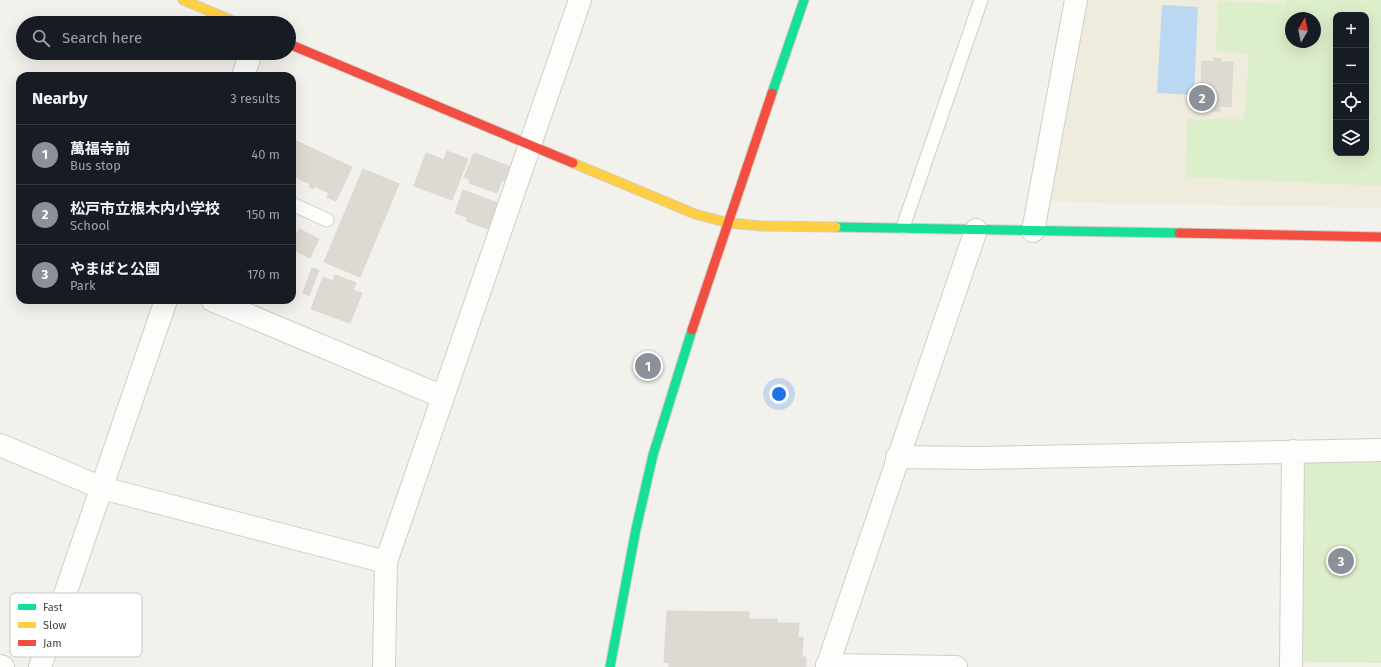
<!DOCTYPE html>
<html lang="en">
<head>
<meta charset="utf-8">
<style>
  body { margin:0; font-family:"Fira Sans","Noto Sans JP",sans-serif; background:#20242c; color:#f1f3f6 }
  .controls { position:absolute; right:12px; top:12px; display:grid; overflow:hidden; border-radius:8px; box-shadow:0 4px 16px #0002 }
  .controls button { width:36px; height:36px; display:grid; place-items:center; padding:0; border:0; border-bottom:1px solid #363941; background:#171b24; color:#f1f3f6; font:20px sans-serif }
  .compass { position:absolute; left:1285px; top:12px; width:36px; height:36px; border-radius:50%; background:#171b24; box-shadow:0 4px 16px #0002; rotate:9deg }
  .you { position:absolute; left:779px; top:394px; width:14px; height:14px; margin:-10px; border:3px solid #fff; border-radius:50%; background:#1a73e8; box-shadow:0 0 0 6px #1a73e833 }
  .badge { display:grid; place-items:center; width:26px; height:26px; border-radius:50%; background:#8c9099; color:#fff; font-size:13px; font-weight:700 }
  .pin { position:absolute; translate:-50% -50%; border:2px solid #fff; box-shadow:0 1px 4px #0006 }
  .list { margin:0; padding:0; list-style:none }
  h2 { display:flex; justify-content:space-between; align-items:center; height:52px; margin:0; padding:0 16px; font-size:17px }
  h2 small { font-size:13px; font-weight:400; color:#9ea1a6 }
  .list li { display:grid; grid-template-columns:26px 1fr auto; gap:12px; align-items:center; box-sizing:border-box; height:60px; padding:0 16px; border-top:1px solid #363941 }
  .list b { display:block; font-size:15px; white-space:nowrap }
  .list p { margin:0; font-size:13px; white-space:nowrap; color:#9ea1a6 }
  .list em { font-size:13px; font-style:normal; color:#9ea1a6 }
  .icon { flex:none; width:22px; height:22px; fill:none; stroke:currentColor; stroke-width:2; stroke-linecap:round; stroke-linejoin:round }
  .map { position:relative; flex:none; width:1381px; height:667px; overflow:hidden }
  .search { position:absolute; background:#171b24; box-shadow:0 4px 16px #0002; left:16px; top:16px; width:280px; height:44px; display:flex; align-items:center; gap:10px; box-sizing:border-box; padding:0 14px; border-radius:22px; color:#9ea1a6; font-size:15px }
  .panel { position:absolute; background:#171b24; box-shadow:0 4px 16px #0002; left:16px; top:72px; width:280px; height:232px; border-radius:12px }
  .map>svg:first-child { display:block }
</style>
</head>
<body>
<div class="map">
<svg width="1381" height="667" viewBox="0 0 1381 667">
  <rect width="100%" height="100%" fill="#f2f1eb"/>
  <path fill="#f0ecdd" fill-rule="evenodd" d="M1087,0H1381V208L1047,202ZM1336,15H1366V153H1336ZM1291,18H1315V42H1291Z"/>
  <path fill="#ddeeca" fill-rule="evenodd" d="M1286,0H1381V186L1186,177L1187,119H1244L1249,54L1216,51L1218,1L1286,4ZM1336,15H1366V153H1336ZM1291,18H1315V42H1291Z
    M1381,460V663L1306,662L1299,655L1302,466L1309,461Z"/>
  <path fill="#bad8f1" d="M1162,5L1198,7L1194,95L1157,93Z"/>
  <path fill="#dcdad3" stroke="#dad8d1" d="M1214,58L1221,59V62H1233L1231,107L1220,106V111H1210L1211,87L1201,86L1202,61L1214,62Z
    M292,139L352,167L336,201L327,197L329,193L314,186L313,189L309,187L310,184L292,175Z
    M447,151L468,159L452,200L414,186L426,153L444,160Z
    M474,153L511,167L506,181L502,180L497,193L469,183L470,179L464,177Z
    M363,169L399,184L360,277L324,262Z
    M463,190L498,203L488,229L466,221L468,218L455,213Z
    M299,229L319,239L310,258L292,249V243Z
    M312,268L319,270L309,296L303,293Z
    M335,275L356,283L353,290L362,293L350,323L311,309L323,277L333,281Z
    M667,611L749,612V619H777V623H799L798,638L803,637L802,657H806V667H669V663L664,662Z"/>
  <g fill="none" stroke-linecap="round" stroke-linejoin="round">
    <g stroke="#d0cec8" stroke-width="15">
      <path id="lane" d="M292,204L327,220
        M903,227L981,0"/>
    </g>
    <g stroke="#d0cec8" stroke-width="24">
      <path id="street" d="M243,76L251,53
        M1033,231L1076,0
        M212,300L443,397
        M0,445L102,488L386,562
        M897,457L977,458L1381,450
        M827,665L956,667
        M0,666L3,667
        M40,667L166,300
        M384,667L386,562L580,0
        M827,667L976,230
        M1291,667L1293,451"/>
    </g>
    <g stroke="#d2cec2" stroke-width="11">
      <path id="fast" d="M772,93L804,0
        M836,227L1179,233
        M610,667L636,529L653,455L692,330"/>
    </g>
    <g stroke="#d2cec2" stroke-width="11">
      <path id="slow" d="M183,0L238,23
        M573,163L695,214L729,223L762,226L836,227"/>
    </g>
    <g stroke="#d2cec2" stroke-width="11">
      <path id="jam" d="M289,44L573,163
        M1179,233L1381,237
        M692,330L772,93"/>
    </g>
    <use href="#lane" stroke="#fdfdfc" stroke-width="13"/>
    <use href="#street" stroke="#fdfdfc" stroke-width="22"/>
    <use href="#fast" stroke="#16e098" stroke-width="9"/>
    <use href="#slow" stroke="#ffcf43" stroke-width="9"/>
    <use href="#jam" stroke="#f24e42" stroke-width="9"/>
  </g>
  <rect x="10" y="593" width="132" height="64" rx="6" fill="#fff" stroke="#c8c7c3" stroke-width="1"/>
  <rect x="18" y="604" width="18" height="6" fill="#16e098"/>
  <rect x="18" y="622" width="18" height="6" fill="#ffcf43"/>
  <rect x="18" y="640" width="18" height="6" fill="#f24e42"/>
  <g font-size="11" fill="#494336">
    <text x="43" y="611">Fast</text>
    <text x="43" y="629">Slow</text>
    <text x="43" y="647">Jam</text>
  </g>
</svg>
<div class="controls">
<button>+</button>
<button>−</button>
<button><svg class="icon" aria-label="locate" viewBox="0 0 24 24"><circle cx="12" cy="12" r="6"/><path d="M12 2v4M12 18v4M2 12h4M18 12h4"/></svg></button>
<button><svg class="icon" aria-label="layers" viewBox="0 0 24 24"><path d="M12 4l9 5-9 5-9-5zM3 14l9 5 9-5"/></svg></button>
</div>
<svg class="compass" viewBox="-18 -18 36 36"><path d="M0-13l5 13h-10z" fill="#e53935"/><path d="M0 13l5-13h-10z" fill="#9ea1a6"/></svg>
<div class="you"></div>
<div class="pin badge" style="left:648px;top:366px">1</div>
<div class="pin badge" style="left:1202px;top:98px">2</div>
<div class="pin badge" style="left:1341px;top:561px">3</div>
<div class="search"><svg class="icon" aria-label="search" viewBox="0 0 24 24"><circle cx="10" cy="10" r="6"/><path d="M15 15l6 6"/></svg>Search here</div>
<section class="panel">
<h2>Nearby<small>3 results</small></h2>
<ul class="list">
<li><span class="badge">1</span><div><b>萬福寺前</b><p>Bus stop</p></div><em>40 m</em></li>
<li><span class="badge">2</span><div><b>松戸市立根木内小学校</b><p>School</p></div><em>150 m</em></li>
<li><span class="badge">3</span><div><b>やまばと公園</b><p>Park</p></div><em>170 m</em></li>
</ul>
</section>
</div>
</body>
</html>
